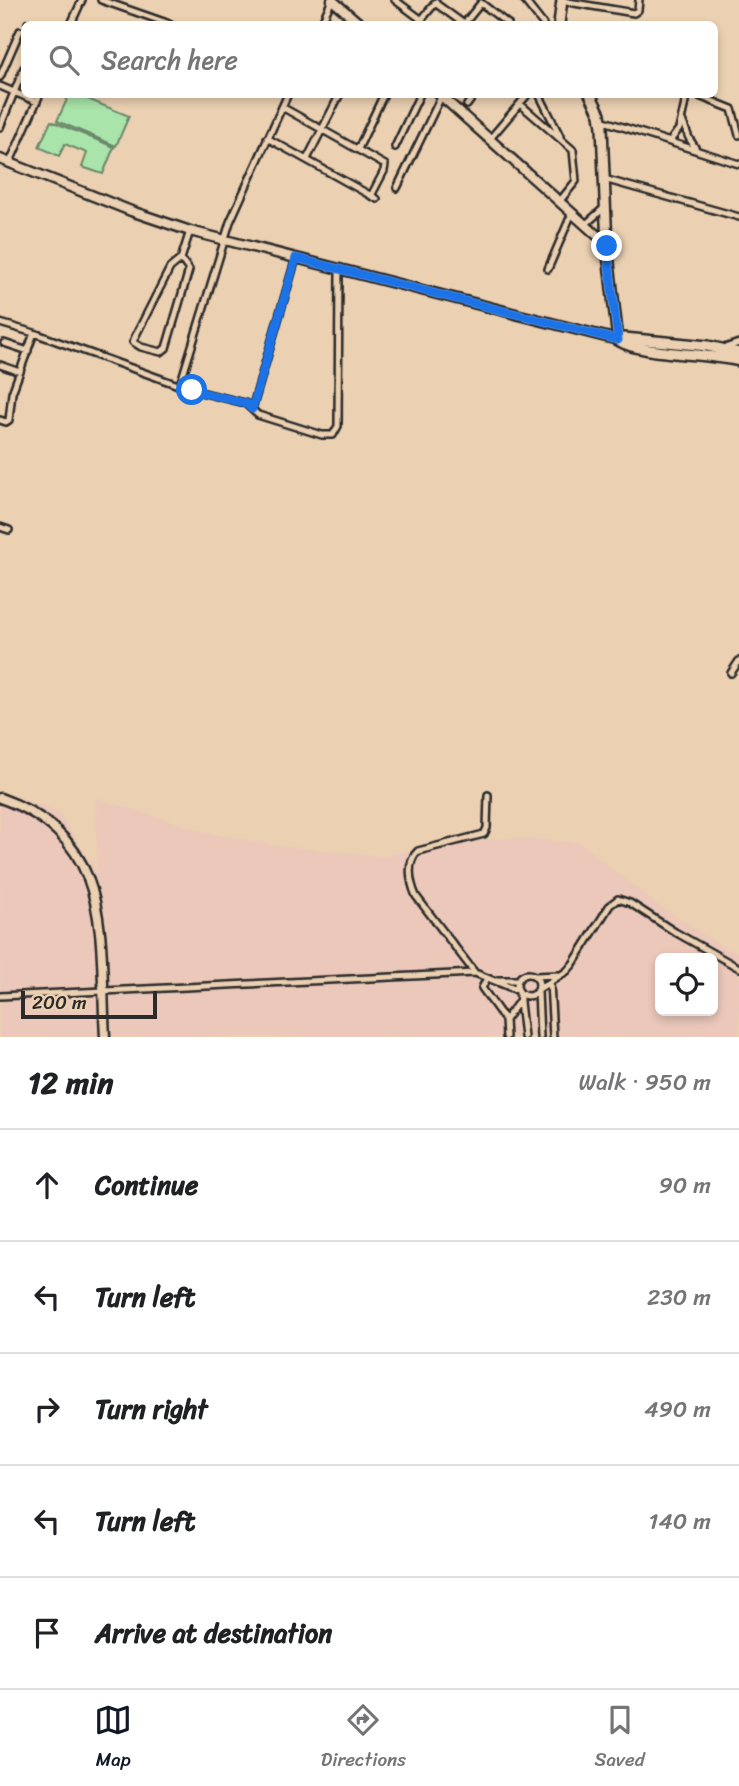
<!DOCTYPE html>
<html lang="en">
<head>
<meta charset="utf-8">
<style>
  body { margin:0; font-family:Sriracha,sans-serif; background:#f6f6f6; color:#202124 }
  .controls { position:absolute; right:21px; bottom:21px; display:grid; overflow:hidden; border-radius:10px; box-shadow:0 4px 10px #0003 }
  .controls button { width:63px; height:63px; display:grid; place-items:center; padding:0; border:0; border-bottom:2px solid #e0e0e0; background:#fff; color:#202124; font:35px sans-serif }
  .scale { position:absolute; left:21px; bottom:18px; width:136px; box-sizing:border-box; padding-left:7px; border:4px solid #2b2b2b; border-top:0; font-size:19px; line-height:24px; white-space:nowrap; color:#2b2b2b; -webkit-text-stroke:5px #ebd0b2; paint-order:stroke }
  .stop { position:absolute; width:21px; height:21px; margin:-16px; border:5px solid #1a73e8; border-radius:50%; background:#fff }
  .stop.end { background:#1a73e8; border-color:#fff; box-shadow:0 2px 7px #0008 }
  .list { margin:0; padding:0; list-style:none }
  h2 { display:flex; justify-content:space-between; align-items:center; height:91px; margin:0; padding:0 28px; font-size:30px }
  h2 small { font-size:23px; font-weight:400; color:#757577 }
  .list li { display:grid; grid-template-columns:46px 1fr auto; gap:21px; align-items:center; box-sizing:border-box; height:112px; padding:0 28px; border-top:2px solid #e0e0e0 }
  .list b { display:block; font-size:26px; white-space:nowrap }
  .list em { font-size:23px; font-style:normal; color:#757577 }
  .icon { flex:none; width:38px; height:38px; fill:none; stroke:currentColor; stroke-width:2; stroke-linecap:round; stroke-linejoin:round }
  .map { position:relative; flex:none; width:739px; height:1037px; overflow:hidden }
  .search { position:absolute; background:#fff; box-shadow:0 4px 10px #0003; left:21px; right:21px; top:21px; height:77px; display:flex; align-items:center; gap:18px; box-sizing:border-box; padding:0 24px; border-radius:10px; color:#757577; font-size:26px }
  .sheet { height:651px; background:#fff }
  nav { display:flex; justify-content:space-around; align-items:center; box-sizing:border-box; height:98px; border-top:2px solid #e0e0e0; background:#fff; font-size:19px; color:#757577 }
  nav a { display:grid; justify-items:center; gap:4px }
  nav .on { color:#111827 }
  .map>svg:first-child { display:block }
</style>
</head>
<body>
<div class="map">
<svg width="739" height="1037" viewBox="0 0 739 1037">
  <rect width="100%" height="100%" fill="#ebd0b2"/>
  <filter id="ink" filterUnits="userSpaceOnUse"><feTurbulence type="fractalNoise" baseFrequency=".0143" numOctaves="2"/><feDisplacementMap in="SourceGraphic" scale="14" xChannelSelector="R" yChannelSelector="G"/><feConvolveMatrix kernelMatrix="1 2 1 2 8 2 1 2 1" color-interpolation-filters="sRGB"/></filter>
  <g filter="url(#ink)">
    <path fill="#ebc8ba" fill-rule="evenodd" d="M0,792L58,811L98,874L96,798L212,834L277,846L382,856L457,842L515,838L581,843L648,898L726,949L739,953V1037H0ZM660,958H713V1011H660Z"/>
    <path fill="#a9e4aa" stroke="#6a886a" stroke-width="2" d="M69,95H78L129,116L116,146L57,121Z
      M51,121L114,147L103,174L82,167L87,153L65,144L59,156L39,147Z"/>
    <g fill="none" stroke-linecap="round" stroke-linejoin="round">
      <g stroke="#2b2b2b" stroke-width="10">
        <path id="street" d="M101,0L170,24
          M395,0L422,20
          M524,0L543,24
          M562,1L634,13L638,10L639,0
          M435,3L464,24
          M28,23L30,24
          M71,24L82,0
          M321,24L332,0
          M418,24L436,2
          M464,24L481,3L508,24
          M0,77L20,31
          M0,86L37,102
          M539,94L560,136
          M694,94L732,109L739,135
          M520,104L573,150L576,181L559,202
          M467,105L475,94
          M282,107L385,165L384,171L371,196
          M601,120L739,164
          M682,120L689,138L696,149
          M0,127L24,68
          M267,138L377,199
          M489,140L528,94
          M670,141L679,129L687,94
          M395,147L420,94
          M358,149L384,94
          M307,159L340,94
          M10,162L40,94
          M604,179L739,217
          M397,188L441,97
          M586,224L605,207
          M181,259L189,270L166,348L161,352L141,347L133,342L135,337L170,268L181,259L190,231
          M548,269L572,213
          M0,323L34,333L192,390L245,403L258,415L322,435H333L338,426L339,269
          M4,343L28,351
          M722,349L739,343
          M0,365L20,372
          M180,385L230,222L288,94
          M252,409L296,258
          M0,420L6,422L9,420L12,393L34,333
          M0,527L9,530
          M731,673L739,661
          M475,973L416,896C410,882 406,862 418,851L484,834L487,828L488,795
          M517 985a11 11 0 1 1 22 0a11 11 0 1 1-22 0Z
          M535,976L558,975
          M487,978L482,988L505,1020L506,1037
          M498,980H518
          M550,982L553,1037
          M539,989L567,971L573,964L610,905L618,899L630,903L675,932L739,968
          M538,991L540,1037
          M519,993L524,1037
          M0,996L475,973L517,990
          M505,1020L520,1000"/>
      </g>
      <g stroke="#2b2b2b" stroke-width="13">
        <path id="secondary" d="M332,0L360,24
          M439,94L600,238L607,246
          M0,159L131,211L190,231L618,340
          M0,798C115,838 99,937 105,1037"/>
      </g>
      <g stroke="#2b2b2b" stroke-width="14">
        <path id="primary" d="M559,24L562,0
          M590,94L600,114L602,127L607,246L618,340
          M618,340C638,355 710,353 739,361
          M618,340L624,338L708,346L739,353"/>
      </g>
      <use href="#street" stroke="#ebd0b2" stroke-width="5"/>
      <use href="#secondary" stroke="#ebd0b2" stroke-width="8"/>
      <use href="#primary" stroke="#ebd0b2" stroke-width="9"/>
    </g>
  </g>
  <g fill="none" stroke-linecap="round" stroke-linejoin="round" filter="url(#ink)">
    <path stroke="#1a73e8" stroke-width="9" d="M192,390L245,403L252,409L296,258L618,340L607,246"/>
  </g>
</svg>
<div class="controls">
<button><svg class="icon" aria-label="locate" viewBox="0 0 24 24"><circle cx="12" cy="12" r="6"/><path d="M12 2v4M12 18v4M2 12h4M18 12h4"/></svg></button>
</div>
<div class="scale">200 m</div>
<div class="stop" style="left:192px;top:390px"></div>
<div class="stop end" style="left:607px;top:246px"></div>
<div class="search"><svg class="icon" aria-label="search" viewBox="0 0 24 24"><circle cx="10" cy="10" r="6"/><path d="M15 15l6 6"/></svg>Search here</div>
</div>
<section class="sheet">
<h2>12 min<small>Walk · 950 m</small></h2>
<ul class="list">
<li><svg class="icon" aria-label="ahead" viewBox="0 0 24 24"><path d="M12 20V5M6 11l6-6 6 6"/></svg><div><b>Continue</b></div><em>90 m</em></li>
<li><svg class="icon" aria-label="left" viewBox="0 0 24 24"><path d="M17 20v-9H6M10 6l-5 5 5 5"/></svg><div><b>Turn left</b></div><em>230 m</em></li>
<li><svg class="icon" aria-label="right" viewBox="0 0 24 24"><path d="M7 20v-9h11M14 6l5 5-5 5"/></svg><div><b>Turn right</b></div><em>490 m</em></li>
<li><svg class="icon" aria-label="left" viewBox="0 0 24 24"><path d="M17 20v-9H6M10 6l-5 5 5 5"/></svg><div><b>Turn left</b></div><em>140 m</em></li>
<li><svg class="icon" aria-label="arrive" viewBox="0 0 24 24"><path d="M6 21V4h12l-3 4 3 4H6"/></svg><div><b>Arrive at destination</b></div></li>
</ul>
</section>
<nav>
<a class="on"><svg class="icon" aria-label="map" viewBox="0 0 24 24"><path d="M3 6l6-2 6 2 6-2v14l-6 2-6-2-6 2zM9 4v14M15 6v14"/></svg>Map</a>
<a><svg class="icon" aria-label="directions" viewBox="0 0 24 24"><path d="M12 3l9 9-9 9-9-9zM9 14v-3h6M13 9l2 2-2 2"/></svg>Directions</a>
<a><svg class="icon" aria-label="saved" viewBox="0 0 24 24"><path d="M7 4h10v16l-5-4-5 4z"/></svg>Saved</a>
</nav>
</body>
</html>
